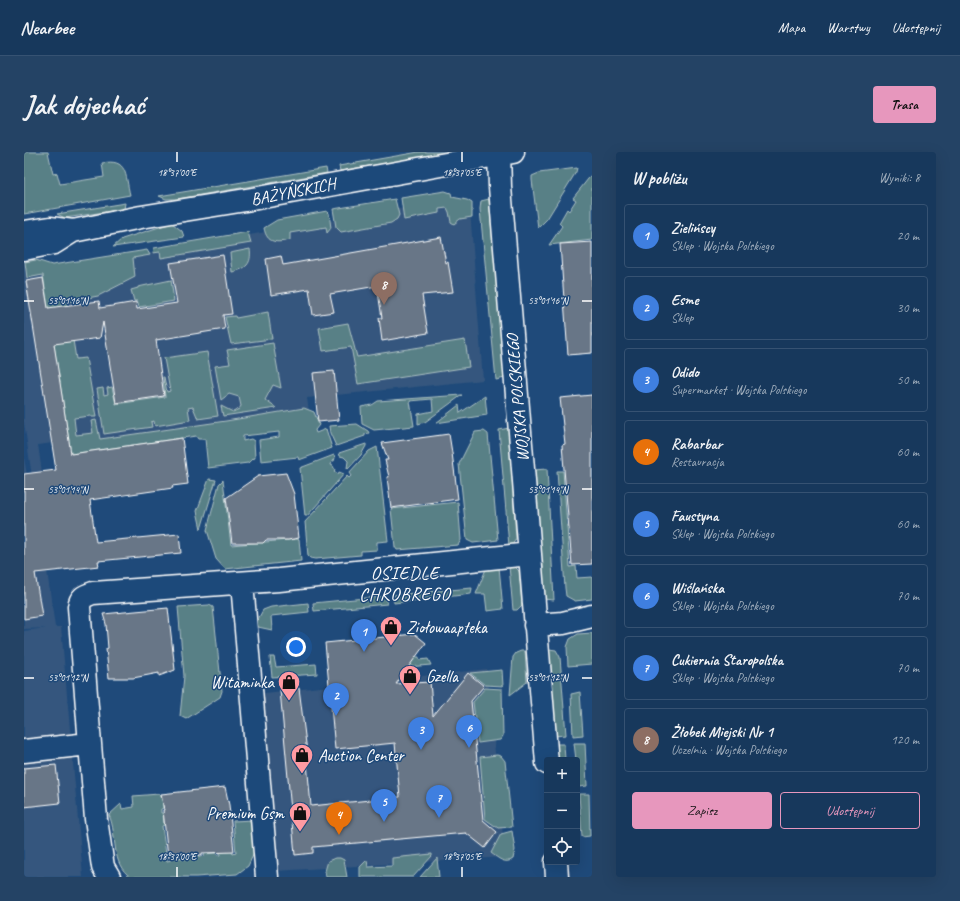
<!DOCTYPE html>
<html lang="pl">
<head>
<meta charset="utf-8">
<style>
  body { margin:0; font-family:Caveat,sans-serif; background:#244365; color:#f1f3f6 }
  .controls { position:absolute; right:12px; bottom:12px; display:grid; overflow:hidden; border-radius:4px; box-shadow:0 4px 16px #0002 }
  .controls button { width:36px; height:36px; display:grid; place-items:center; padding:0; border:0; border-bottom:1px solid #365272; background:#17385c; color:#f1f3f6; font:20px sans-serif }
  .you { position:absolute; left:272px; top:495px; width:14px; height:14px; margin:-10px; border:3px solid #fff; border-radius:50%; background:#1a73e8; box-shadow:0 0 0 6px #1a73e833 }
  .badge { display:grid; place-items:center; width:26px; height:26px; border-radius:50%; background:#e797bd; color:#fff; font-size:13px; font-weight:700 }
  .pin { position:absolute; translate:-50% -33px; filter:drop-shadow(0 1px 2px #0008) }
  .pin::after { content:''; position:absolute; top:21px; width:14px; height:12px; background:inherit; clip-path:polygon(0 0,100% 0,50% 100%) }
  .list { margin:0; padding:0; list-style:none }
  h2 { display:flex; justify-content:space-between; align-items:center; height:52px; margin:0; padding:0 16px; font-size:17px }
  h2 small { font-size:13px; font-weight:400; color:#9eacbb }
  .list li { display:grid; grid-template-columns:26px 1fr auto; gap:12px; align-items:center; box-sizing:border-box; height:64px; margin:0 8px 8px; padding:0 8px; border:1px solid #365272; border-radius:4px }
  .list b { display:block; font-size:15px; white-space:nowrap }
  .list p { margin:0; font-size:13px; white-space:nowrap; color:#9eacbb }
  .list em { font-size:13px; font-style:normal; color:#9eacbb }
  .actions { display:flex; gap:8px; padding:12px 16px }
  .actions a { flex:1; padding:9px 0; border:1px solid #e797bd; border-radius:4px; text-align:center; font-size:14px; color:#e797bd }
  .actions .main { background:#e797bd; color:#111 }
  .icon { flex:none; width:22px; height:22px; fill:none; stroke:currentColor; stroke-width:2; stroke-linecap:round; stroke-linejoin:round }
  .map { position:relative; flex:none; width:568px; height:725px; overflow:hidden; border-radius:4px }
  header { display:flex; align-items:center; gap:24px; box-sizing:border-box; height:56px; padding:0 20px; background:#17385c; border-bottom:1px solid #365272 }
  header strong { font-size:19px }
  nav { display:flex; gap:22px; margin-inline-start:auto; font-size:14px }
  .intro { display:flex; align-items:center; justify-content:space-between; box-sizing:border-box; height:96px; padding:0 24px }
  h1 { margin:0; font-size:28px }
  .button { padding:10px 18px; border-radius:4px; background:#e797bd; color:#111; font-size:14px; font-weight:700 }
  main { display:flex; gap:24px; padding:0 24px }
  aside { flex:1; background:#17385c; border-radius:4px; box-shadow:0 4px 16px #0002 }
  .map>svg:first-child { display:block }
</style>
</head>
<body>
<header>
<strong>Nearbee</strong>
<nav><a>Mapa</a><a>Warstwy</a><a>Udostępnij</a></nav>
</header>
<div class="intro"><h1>Jak dojechać</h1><a class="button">Trasa</a></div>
<main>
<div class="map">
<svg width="568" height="725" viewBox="0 0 568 725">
  <rect width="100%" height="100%" fill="#1f4a7a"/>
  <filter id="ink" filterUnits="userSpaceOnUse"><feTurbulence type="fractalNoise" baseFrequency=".025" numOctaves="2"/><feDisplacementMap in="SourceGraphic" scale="8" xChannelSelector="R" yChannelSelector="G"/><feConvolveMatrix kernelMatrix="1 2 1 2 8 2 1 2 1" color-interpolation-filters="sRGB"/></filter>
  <g filter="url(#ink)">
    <path fill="#35577e" d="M432,47L446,58L459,228L283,246L286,267L173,284L57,301L44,289L14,293L18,320L12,352L0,270V111L16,108L19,119Z
      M0,305L18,419H23L31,475H37L59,725H0V479L22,476L0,477Z
      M463,517L481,705L235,720L223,543Z"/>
    <path fill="#598086" stroke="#acc0c2" d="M0,0H24L29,22L33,21L36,32L80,25L78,11C104,6 101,23 106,43L0,62Z
      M395,0H428L316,19L315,14Z
      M302,16L303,21L153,47H142L135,44Z
      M553,16L552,20L523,67L514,76L508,28V24L515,21Z
      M568,22V88L525,93L538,74L535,71L543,57L545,59L552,48L549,46Z
      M421,39L427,41L428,45L443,48L448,51V65L436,67L430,72L427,70L425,60L423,56L415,57V61L380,68L377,46Z
      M371,47L375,63L373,67L367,71L317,80L312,75L309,57Z
      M465,47L481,226L472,228L456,57L457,49Z
      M101,51L100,57L41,66L33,62Z
      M303,59L305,61L307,76L303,81L302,75L266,81V88C253,91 243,92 240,76L253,68Z
      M148,71L158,79L160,85L89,95L98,87Z
      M224,80L227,91L137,106L136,100L129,101L130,96Z
      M226,97C228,112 222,117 208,120L206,101Z
      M123,98L126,103L109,106L111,125L74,144L43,150L52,207L62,206L72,265H67L66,264L50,266L52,283L69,281L67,269L72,268L76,287L202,269L280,256L290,260L295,273L291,278L292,281L302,277L308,296L275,308L274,305L237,309L235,288L255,285V280L219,284V289L227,287L230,289L231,306L228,307L224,311L184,316L181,287H174L172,284L47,302L19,123L3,126L1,110L12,108L28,113Z
      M147,128L150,149L115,155L113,149H110L107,138L114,136V135Z
      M244,160L248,187L207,192L201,165L211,164L212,166Z
      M324,171L333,205L441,188L445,215L334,232L327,195L299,199L295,176Z
      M249,191L257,236L249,233L241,248L252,256L199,264L197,254L209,260L215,257L217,254L215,245L205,242L197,248L191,214L206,212L203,198Z
      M183,200L194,264L174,267L169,255L164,256L166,268L131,274L130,269L127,270L128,275L80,282L73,237L79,236L80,243L84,242L83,236L88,235L92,252L141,245L139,225H140L143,240L146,239L140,206Z
      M438,243L401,270L394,272V262L409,259L408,247L386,249L390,274L350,278L338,272L337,255L348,253L354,249Z
      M461,244L463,263L412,271L435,253L436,261Z
      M333,272L344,279L345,281L341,282V284L312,294L306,281L305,274Z
      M485,276L492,387L488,393L485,394L475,278Z
      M460,279L464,282L474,388L449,391L443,388L435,312L451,280Z
      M342,292V294L337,303L324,317L323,316L324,309L320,305L316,304L315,301Z
      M353,295L364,389L353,390V398L337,399V403L291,407L286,406L284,404L281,370L323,324L325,326L327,324L325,321L345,299Z
      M310,303L311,306L310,309H308L307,313L309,314L311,318L310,319L314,322L315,320L320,322L283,364H281L276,316Z
      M523,317L530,448L519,447L509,318Z
      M533,319H539L546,415L552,414L553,426L568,425V447L551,449L542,444L541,436Z
      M185,327L192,328L177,377L173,359Z
      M199,328L207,393L275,387L277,409L201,417L192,407L183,378L195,332Z
      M434,350L437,388L434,393L373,398L371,395L367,357Z
      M485,414H490L495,419L498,453L493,458H489Z
      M475,415L479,457L463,459L461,442H452L462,417Z
      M448,436L447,442L370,451L369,443Z
      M362,444L363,452L290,459L289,451Z
      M284,451L285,460L247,464L248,478L234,475L233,469L239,458L247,455Z
      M185,453L189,455L198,539L196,545L162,567L156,564L160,524L154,455Z
      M568,481V512L544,514L543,495L546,487L554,482Z
      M525,497L532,498L536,505L542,583L530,584L524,498Z
      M497,499H501L503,530L486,543L489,505L492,501Z
      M246,505H250L252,515L292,512L293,522L248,525Z
      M395,505V508L404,507L407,513L360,517V507Z
      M478,518L479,534L461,533L446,521Z
      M461,536L478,537L479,584L476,588L454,591L449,550Z
      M556,540L559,583L549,584L547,542Z
      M550,591H561L563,634L554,635L553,608H552Z
      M532,592H540L541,608H533Z
      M473,603L477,604L481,609L488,675L474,676L461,667L456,605Z
      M135,642L136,645L138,646L139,656L137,657V661H139L140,673L138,674L143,709L147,708L148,705H158V707H162V704L175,703V705L180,704V702L192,701L193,703H196V700L207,699L209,702L212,701L209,669L229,668L231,695L230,701L224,714L213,722L172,725H107C86,712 94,684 85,663L97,652L98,657L110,655L109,644Z
      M555,642H565L566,684L558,685Z
      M488,679L491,698L489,707C481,713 474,706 467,701L477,682Z
      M408,702V704L389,725H336V715L343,708L344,715L368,714V706Z
      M311,706H316L320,708L323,725H302L301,719L304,709Z
      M413,706L415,725H396Z"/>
    <path fill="#677687" stroke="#fff" d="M417,85L422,111L424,110L429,140L398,143L404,181L358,189L355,166H358L353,134L306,142L310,160L289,163L285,137L247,143L242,107L257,104L259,113Z
      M568,90V201L544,203L536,92Z
      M199,103L208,162L199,163L201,177L132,188L140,244L92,251L79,170L76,186L30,192L47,302L158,286L164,332L148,334L149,336L66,348L72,390L155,382L157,401L74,409L75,414L11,421L18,464L0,467V322L32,318L2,129L19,126L24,156L75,149L76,156L112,150L113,157L153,151L146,111Z
      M310,219L315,268L294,270L289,221Z
      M568,243V412L548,413L538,293L541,292L536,246Z
      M425,282L428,301L434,347L367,356L363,325H365L361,308H364L358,291Z
      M262,321L270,342L275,386L264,388H242L239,391H208L202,346L234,324Z
      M144,456L151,518L135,524V521L109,526H85L82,497L84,496L82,472L79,462Z
      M391,482L402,491L372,532L406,530L409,564L444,521L460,534L447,549L459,668L473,680L461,696L442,681L289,695V701L271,703L256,538L275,536L283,600H282L287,654L376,645L371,591L311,597L301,491Z
      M32,613L36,651L0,655V616Z
      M201,635L205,653L210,700L178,701V703H161V705H144L139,658H140L137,642Z"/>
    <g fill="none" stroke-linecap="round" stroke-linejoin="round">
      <g stroke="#fff" stroke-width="25">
        <path id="minor" d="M475,0L476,35L523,611
          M0,80L26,76L49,79
          M0,97L30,91L49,79L117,65L228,47L489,0
          M218,431L243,725
          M511,473L539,471L568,464
          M0,599L65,592
          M532,710L533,725
          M85,725L79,715L72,667L55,455C56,446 60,444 69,441L255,428L506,402"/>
      </g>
      <use href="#minor" stroke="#1f4a7a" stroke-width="22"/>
    </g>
  </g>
  <path fill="none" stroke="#fff" stroke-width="1.5" d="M153,0V10M438,0V10M0,149H10M558,149H568M0,337H10M558,337H568M0,526H10M558,526H568M153,715V725M438,715V725"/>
  <defs>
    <g id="shop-pin" transform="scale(1.15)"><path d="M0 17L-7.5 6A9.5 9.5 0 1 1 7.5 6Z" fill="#ff9aa2" stroke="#1f4a7a"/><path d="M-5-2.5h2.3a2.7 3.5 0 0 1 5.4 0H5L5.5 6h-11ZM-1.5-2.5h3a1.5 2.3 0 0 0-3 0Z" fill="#111"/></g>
  </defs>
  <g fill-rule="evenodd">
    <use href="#shop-pin" x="367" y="475"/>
    <use href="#shop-pin" x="386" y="524"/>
    <use href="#shop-pin" x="265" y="530"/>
    <use href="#shop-pin" x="278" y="603"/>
    <use href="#shop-pin" x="276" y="661"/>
  </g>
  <g text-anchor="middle" stroke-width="3" stroke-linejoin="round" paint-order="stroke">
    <g font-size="17" fill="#fff" stroke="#1f4a7a">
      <text transform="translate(269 39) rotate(-11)" y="6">BAŻYŃSKICH</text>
      <text transform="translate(493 246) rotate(-95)" y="6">WOJSKA POLSKIEGO</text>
    </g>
    <g font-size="17" fill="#fff" stroke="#1f4a7a" text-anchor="start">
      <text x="382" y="481">Ziołowaapteka</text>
      <text x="402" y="530">Gzella</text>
      <text x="250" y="536" text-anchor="end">Witaminka</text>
      <text x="294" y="609">Auction Center</text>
      <text x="260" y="667" text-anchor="end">Premium Gsm</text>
    </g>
    <g font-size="18" letter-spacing="1" fill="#fff" stroke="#1f4a7a">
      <text x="381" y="427">OSIEDLE<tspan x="381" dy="21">CHROBREGO</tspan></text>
    </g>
  </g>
  <g font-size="10" text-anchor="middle" fill="#fff" stroke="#1f4a7a" stroke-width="3" stroke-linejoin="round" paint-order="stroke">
    <text x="153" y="24">18°37'00"E</text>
    <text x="438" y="24">18°37'05"E</text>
    <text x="44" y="152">53°01'16"N</text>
    <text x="524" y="152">53°01'16"N</text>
    <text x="44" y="341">53°01'14"N</text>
    <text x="524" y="341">53°01'14"N</text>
    <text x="44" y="529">53°01'12"N</text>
    <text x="524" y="529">53°01'12"N</text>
    <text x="153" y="708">18°37'00"E</text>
    <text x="438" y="708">18°37'05"E</text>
  </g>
</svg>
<div class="controls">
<button>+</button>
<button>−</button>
<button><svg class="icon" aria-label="locate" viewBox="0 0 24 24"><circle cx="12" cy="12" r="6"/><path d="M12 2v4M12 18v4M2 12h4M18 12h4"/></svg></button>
</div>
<div class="you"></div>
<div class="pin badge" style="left:340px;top:500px;background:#3f7fe0">1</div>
<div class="pin badge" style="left:312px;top:564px;background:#3f7fe0">2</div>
<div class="pin badge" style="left:397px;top:598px;background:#3f7fe0">3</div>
<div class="pin badge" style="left:315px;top:683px;background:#e8710a">4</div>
<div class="pin badge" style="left:360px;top:670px;background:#3f7fe0">5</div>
<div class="pin badge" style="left:445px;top:596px;background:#3f7fe0">6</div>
<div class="pin badge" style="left:415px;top:666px;background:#3f7fe0">7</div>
<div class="pin badge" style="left:360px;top:153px;background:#8d6e63">8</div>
</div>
<aside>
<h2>W pobliżu<small>Wyniki: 8</small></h2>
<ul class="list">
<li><span class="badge" style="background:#3f7fe0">1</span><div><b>Zielińscy</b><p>Sklep · Wojska Polskiego</p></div><em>20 m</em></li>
<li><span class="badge" style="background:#3f7fe0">2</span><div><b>Esme</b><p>Sklep</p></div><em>30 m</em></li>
<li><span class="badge" style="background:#3f7fe0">3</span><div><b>Odido</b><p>Supermarket · Wojska Polskiego</p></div><em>50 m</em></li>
<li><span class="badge" style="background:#e8710a">4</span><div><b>Rabarbar</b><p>Restauracja</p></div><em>60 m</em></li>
<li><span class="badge" style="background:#3f7fe0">5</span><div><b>Faustyna</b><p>Sklep · Wojska Polskiego</p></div><em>60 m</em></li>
<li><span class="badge" style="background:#3f7fe0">6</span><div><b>Wiślańska</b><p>Sklep · Wojska Polskiego</p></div><em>70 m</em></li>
<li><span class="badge" style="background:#3f7fe0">7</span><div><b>Cukiernia Staropolska</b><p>Sklep · Wojska Polskiego</p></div><em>70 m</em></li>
<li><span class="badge" style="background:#8d6e63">8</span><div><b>Żłobek Miejski Nr 1</b><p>Uczelnia · Wojska Polskiego</p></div><em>120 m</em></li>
</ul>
<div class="actions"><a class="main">Zapisz</a><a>Udostępnij</a></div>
</aside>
</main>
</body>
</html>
